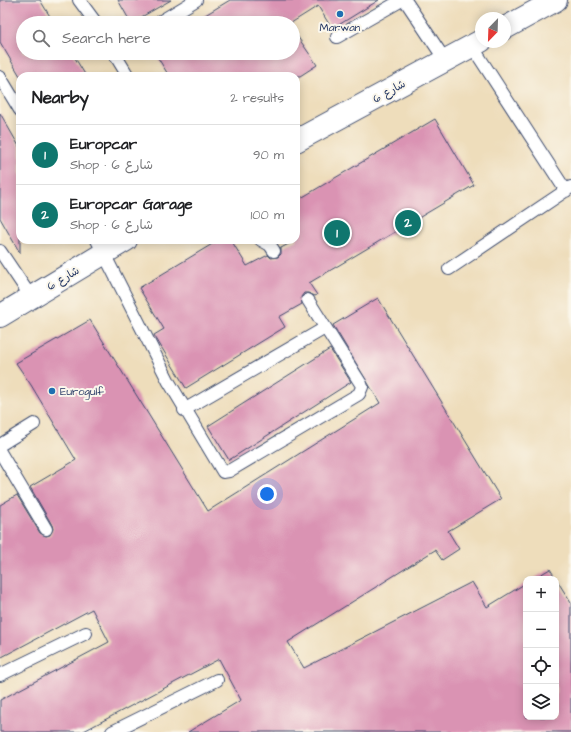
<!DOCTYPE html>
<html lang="en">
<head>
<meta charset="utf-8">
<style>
  body { margin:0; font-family:"Architects Daughter","Playpen Sans Arabic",sans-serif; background:#f6f6f6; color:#202124 }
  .controls { position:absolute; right:12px; bottom:12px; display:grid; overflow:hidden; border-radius:8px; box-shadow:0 2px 10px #0003 }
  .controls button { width:36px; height:36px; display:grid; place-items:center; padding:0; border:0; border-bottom:1px solid #e0e0e0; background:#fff; color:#202124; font:20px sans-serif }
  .compass { position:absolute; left:475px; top:12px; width:36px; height:36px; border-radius:50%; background:#fff; box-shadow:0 2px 10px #0003; rotate:203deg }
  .you { position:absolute; left:267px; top:494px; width:14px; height:14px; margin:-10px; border:3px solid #fff; border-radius:50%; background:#1a73e8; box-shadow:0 0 0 6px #1a73e833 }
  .badge { display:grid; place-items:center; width:26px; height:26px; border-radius:50%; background:#0f766e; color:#fff; font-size:13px; font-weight:700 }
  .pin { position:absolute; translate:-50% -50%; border:2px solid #fff; box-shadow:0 1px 4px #0006 }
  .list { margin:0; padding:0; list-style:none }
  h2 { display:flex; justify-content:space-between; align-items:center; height:52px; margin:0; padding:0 16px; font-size:17px }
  h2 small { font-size:13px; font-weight:400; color:#757577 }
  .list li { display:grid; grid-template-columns:26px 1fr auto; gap:12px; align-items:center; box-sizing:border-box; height:60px; padding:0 16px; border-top:1px solid #e0e0e0 }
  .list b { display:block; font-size:15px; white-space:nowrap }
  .list p { margin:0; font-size:13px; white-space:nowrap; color:#757577 }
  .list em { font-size:13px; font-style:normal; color:#757577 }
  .icon { flex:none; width:22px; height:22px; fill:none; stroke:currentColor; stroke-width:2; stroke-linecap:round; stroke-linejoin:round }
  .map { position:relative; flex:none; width:571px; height:732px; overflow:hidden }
  .search { position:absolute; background:#fff; box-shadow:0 2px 10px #0003; left:16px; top:16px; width:284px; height:44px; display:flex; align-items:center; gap:10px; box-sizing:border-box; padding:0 14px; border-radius:22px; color:#757577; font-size:15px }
  .panel { position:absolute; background:#fff; box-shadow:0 2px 10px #0003; left:16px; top:72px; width:284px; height:172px; border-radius:12px }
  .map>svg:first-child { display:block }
</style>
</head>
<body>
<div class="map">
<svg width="571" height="732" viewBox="0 0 571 732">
  <rect width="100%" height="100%" fill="#fbf7ec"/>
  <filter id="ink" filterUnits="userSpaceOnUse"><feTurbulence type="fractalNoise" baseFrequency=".025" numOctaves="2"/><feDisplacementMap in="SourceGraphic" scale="8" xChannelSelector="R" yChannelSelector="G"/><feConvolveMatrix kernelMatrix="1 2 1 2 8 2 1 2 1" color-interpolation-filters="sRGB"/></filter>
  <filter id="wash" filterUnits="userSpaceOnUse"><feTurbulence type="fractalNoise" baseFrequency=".012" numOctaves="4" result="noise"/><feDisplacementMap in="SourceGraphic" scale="16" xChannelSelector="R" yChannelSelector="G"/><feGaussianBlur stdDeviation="0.9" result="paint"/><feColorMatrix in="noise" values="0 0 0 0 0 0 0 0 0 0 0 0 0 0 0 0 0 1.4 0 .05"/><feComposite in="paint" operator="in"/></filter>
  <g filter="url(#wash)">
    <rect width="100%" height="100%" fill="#edb"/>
    <g id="blocks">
      <path fill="#da93b3" d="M0,0H40L54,23H23V53H72L86,76H20L0,42Z
        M118,0H171L131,23Z
        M230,0H379L332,29L318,6L291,23H192Z
        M293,30L317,65L300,76H169L155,53H293Z
        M0,113L20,148V253L0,218Z
        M435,119L474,185L309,283L317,295L315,296L308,293H304L301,297L302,304L279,317L285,327L186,388L154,335L164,329L139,288L219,240H231L247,266L268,255L271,258L278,257L281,254V248L296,240V201Z
        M378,298L501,499L448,531L459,549L442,560L435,550L288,642L304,668L472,582L487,607L526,583V717H556V579H533L550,569L571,603V732H188L241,700L219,659L82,732H0V700L109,642L92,609L0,658V505L17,495L40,533L46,536L50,535L53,529L52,525L30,487L76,460L31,385L16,363L90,320L208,511L380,403L333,325Z
        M330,349L351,382L229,460L208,426Z"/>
    </g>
  </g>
  <g filter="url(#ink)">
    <use href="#blocks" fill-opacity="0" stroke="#3b496c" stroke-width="1"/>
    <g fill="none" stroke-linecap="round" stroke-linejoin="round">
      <g stroke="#3b496c" stroke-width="14">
        <path id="lane" d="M79,0L96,23
          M405,0L445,60
          M158,23L196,0
          M337,37L402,0
          M472,46L566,191
          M114,53L128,76
          M0,77L20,110
          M97,240L169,382L223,472L229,471L359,394L362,387L361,384L308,300
          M261,240L270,245L274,251
          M0,251L31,297
          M449,269L571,187
          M184,410L325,328
          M0,445L34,424
          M0,452L46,529
          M0,675L86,633
          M112,732L217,680"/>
      </g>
      <g stroke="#3b496c" stroke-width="24">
        <path id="street" d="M505,28L556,0
          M296,141L481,41
          M0,316L126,240"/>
      </g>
      <use href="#lane" stroke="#fff" stroke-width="12"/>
      <use href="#street" stroke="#fff" stroke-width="22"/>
    </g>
  </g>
  <g fill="#1f6fb2" stroke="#fbf7ec" stroke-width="1.5">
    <circle cx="340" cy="14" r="4"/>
    <circle cx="52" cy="391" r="4"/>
  </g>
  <g text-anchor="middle" stroke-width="4" stroke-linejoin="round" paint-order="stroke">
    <g font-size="11" fill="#1b2f5e" stroke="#fbf7ec">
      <text x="340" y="31">Marwan</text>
      <text x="60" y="395" text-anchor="start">Eurogulf</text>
    </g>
    <g font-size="11" fill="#1b2f5e" stroke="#fbf7ec">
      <text transform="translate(389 91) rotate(-29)" y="4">شارع 6</text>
      <text transform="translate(63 278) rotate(-31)" y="4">شارع 6</text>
    </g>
  </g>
</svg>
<div class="controls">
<button>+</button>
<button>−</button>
<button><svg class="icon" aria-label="locate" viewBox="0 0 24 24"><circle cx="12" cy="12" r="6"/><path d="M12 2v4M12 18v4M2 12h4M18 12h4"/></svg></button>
<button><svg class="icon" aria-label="layers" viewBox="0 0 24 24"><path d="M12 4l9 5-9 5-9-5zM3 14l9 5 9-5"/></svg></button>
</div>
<svg class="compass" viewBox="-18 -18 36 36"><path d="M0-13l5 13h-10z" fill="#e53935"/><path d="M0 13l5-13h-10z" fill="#757577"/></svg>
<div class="you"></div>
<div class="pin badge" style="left:337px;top:233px">1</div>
<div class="pin badge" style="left:408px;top:223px">2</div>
<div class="search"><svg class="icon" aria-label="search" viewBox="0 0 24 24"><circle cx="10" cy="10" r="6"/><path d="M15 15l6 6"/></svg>Search here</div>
<section class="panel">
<h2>Nearby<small>2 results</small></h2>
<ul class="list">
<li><span class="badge">1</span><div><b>Europcar</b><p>Shop · شارع 6</p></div><em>90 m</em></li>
<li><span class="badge">2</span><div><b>Europcar Garage</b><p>Shop · شارع 6</p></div><em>100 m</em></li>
</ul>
</section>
</div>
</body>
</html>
